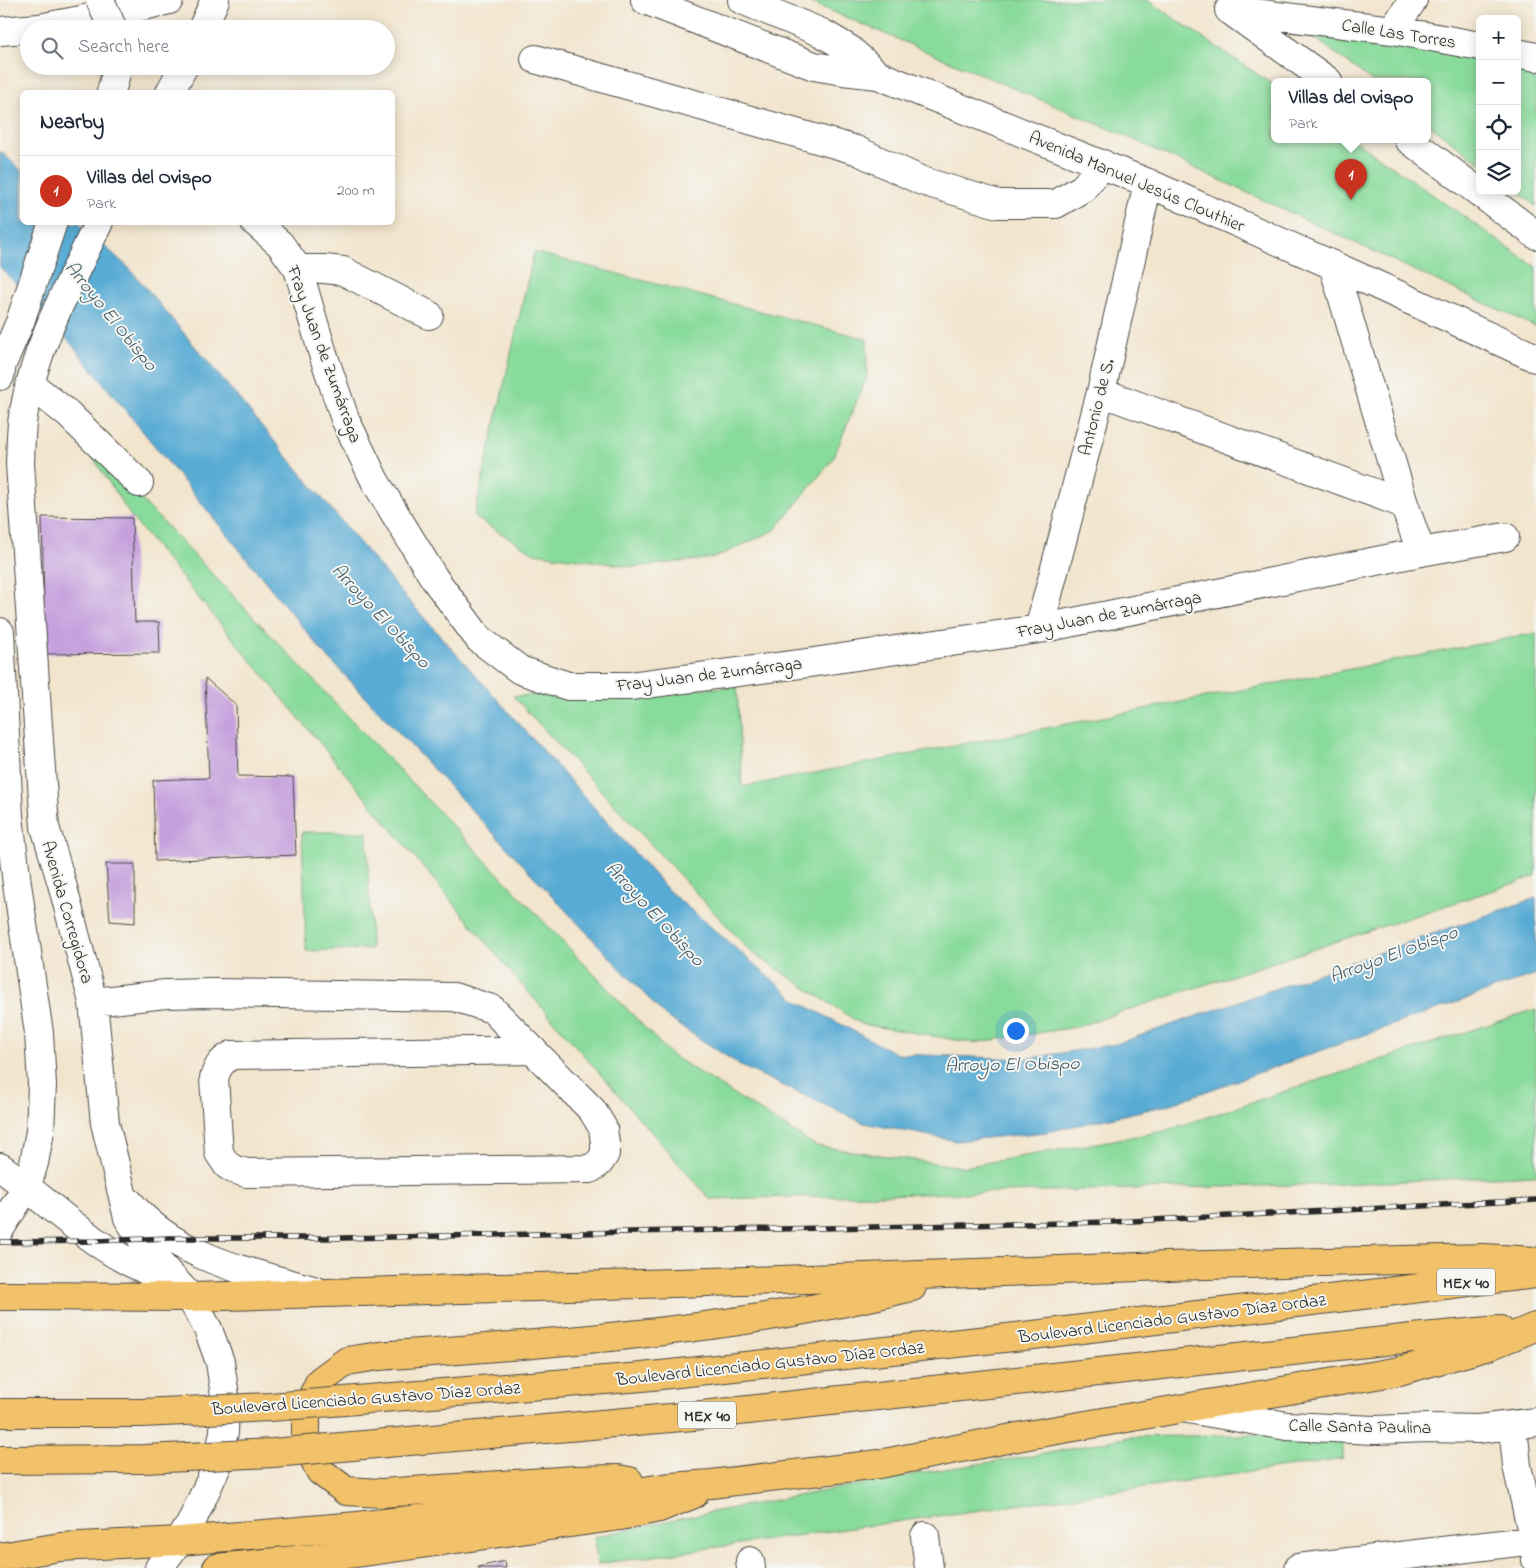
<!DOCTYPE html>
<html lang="en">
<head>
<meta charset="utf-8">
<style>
  body { margin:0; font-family:"Indie Flower",sans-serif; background:#f6f6f7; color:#1f2937 }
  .controls { position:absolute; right:15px; top:15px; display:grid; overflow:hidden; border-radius:8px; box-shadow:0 2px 12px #0003 }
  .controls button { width:45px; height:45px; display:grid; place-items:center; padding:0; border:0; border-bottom:1px solid #e0e1e3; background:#fff; color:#1f2937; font:25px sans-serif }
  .you { position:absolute; left:1015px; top:1030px; width:18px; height:18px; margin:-12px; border:4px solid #fff; border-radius:50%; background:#1a73e8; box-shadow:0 0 0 8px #1a73e833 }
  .badge { display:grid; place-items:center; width:32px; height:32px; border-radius:50%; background:#c8321e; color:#fff; font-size:16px; font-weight:700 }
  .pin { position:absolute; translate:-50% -41px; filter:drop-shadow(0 1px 2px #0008) }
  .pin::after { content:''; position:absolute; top:26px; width:18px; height:15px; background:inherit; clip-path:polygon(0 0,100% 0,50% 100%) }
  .popup { position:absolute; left:1271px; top:78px; width:160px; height:65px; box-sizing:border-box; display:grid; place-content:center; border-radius:8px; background:#fff; filter:drop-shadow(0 1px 4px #0005); font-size:16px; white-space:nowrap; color:#747a83 }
  .popup b { font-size:19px; color:#1f2937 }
  .popup::after { content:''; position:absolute; left:50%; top:100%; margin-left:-10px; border:10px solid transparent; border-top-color:#fff }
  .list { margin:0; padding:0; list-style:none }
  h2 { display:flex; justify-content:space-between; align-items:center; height:65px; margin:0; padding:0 20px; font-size:21px }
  h2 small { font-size:16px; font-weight:400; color:#747a83 }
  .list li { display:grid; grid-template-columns:32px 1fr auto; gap:15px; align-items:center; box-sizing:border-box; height:70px; padding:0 20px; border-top:1px solid #e0e1e3 }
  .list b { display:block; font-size:19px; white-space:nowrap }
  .list p { margin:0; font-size:16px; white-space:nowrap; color:#747a83 }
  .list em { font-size:16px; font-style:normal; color:#747a83 }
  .icon { flex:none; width:28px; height:28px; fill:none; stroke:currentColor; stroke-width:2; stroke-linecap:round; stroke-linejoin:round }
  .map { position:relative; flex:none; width:1536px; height:1568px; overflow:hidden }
  .search { position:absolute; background:#fff; box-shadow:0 2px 12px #0003; left:20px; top:20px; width:375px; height:55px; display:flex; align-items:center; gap:12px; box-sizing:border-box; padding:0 18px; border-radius:28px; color:#747a83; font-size:19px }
  .panel { position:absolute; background:#fff; box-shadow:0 2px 12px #0003; left:20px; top:90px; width:375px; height:135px; border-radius:8px }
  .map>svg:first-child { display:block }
</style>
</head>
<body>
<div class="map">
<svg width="1536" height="1568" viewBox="0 0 1536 1568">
  <rect width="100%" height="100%" fill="#f6f6f2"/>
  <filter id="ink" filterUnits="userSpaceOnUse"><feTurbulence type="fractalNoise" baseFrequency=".02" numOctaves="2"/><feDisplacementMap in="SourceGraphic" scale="10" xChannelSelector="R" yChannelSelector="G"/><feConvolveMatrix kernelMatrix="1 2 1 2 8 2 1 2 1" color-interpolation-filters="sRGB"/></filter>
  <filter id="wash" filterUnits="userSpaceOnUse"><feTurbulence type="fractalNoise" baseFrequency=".0096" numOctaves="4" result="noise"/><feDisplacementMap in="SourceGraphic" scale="20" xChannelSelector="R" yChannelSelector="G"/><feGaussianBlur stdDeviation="1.12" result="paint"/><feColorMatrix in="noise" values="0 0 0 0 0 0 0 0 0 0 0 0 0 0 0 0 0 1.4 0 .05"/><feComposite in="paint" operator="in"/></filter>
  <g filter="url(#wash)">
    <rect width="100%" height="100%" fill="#f2e5ce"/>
    <path fill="#89db9b" stroke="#5a8363" d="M805,0H1147L1275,86V139H1353L1536,267V327L1119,133Z
      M1295,23L1480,59V163L1427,123V81H1372Z
      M1517,66L1536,70V206L1517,191Z
      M534,252L867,339V376L833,459L775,530L714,558L635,567L534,553L474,517Z
      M75,430L671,1055L816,1146L963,1167L1164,1131L1536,1009V1175L1341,1184L710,1199L515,977L132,518Z
      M1536,633V876L1076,1027L974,1043L861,1024L751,952L513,696L737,687L742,787Z
      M302,832H367L371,949L306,951Z
      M1343,1433V1459L597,1564L594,1537L685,1517L926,1472L1039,1455L1129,1437Z"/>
    <path fill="#58abd4" stroke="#426b80" d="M0,151L22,171V222L79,223L130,269L400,591L669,891L797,1001L897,1054L1025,1059L1116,1044L1536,898V974L1168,1105L1047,1132L956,1141L864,1123L743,1067L665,1016L323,652L68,340L0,267Z"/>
    <g id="blocks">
      <path fill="#c5a0dd" d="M42,517L132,518L135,622H159L160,653L45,654Z
        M205,678L236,705L238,776L293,777L296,855L155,861L153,780L209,778Z
        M106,864H135V923L110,921Z
        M505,1561L506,1568H478V1567Z"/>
    </g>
  </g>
  <g filter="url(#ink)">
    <use href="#blocks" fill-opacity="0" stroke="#494743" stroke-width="1"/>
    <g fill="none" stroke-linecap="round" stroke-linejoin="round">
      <g stroke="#494743" stroke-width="30">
        <path id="minor" d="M645,0L814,66L843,71L878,75
          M742,0L822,33L849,49L878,75L1148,183L1366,280L1536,358
          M1229,10L1393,30L1480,46
          M1232,12L1328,81
          M202,29L215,0
          M1393,30L1413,0
          M0,31L39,28L81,20L169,0
          M1517,53L1536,57
          M535,59L856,150L922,181L998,204H1056L1083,188L1103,164
          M111,92L118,66
          M170,92L184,66
          M1408,139L1536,235
          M99,222C70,283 36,344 24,411C20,428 21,446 20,464L45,827L62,884L93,1002L105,1123L128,1218L156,1260L190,1297L208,1329L220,1362L225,1396L224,1432L217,1466L190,1525L159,1568
          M255,222L280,244L298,269L323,354L345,419L375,481L434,578L479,639L520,670L568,686H630L808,663L1039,629L1421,552L1505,537
          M1333,265L1404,504L1421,552
          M298,269H324L343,271L429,315
          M0,376L2,364L20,322L53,222
          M30,384L68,414L139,483
          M1101,392L1404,504
          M1039,629L1101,392L1148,183
          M0,632L9,817L17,884L39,1033L42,1085L40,1131L34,1163L27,1186L0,1229
          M93,1002L166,994L212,993L454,997L492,1009L592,1110L603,1128L605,1143V1154L599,1163L590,1169L246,1173L233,1169L227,1165L219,1153L214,1078C218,1066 221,1061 232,1055L533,1050
          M0,1167C47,1200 89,1245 142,1268C151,1273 161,1275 171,1279
          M130,1203C175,1258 251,1272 316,1291
          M1188,1409L1287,1426L1375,1430L1428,1428L1478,1429L1536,1422
          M1513,1425L1517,1466L1534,1541L1536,1560
          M925,1536L929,1568
          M750,1561L751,1568
          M1298,1568L1536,1540"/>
      </g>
      <g stroke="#494743" stroke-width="30">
        <path id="major" d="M1395,1291L1535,1274
          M0,1296L190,1297L780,1280L1167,1266L1483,1258L1536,1261
          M1412,1338L1500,1330
          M629,1481L618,1479L575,1480L381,1493L346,1491L320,1471L306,1442V1410L320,1381L347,1361L379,1356C558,1343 737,1331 912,1287
          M0,1557L60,1547L180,1541L357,1526L569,1502L670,1487L711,1484L879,1464L1028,1435L1399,1371L1489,1346L1535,1327
          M217,1568L335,1556L620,1516L659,1508L694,1494"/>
      </g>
      <use href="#minor" stroke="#fff" stroke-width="28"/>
      <use href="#major" stroke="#f2c26a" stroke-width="28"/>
      <g stroke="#2b2b2b" stroke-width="5.5">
        <path id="rail" d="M0,1242L96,1241L169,1238H342L1113,1222L1536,1200"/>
      </g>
      <use href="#rail" stroke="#f6f6f2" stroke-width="4" stroke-dasharray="11" stroke-linecap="butt"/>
      <g stroke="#494743" stroke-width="30" stroke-linecap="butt">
        <path id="minor-bridge" d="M100,0L113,29"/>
      </g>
      <g stroke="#494743" stroke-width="30" stroke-linecap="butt">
        <path id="major-bridge" d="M0,1413H141L270,1407L642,1377L1033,1335L1395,1291
          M0,1460L144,1459L273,1453L693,1416L1412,1338"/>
      </g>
      <use href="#minor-bridge" stroke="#fff" stroke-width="28"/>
      <use href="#major-bridge" stroke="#f2c26a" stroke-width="28"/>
    </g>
  </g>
  <g text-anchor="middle" stroke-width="4" stroke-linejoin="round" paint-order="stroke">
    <g fill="#f6f6f2" stroke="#686867" stroke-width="1">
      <rect x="1437" y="1268.5" width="58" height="27" rx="4"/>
      <rect x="678" y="1401.5" width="58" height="27" rx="4"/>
    </g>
    <g font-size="16" font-weight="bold" fill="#2b2b2b">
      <text x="1466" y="1288">MEX 40</text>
      <text x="707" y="1421">MEX 40</text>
    </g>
    <g font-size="18" fill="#2b2b2b" stroke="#f6f6f2">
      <text transform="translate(1399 33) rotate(9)" y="6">Calle Las Torres</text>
      <text transform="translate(1137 181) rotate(23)" y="6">Avenida Manuel Jesús Clouthier</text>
      <text transform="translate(325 354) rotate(70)" y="6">Fray Juan de Zumárraga</text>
      <text transform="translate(1096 407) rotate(-76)" y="6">Antonio de S.</text>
      <text transform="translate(1109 614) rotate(-11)" y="6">Fray Juan de Zumárraga</text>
      <text transform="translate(709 674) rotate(-7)" y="6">Fray Juan de Zumárraga</text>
      <text transform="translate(68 912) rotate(74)" y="6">Avenida Corregidora</text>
      <text transform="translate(1172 1318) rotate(-7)" y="6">Boulevard Licenciado Gustavo Díaz Ordaz</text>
      <text transform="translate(770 1363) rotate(-6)" y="6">Boulevard Licenciado Gustavo Díaz Ordaz</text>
      <text transform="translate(366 1398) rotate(-4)" y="6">Boulevard Licenciado Gustavo Díaz Ordaz</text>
      <text transform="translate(1360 1426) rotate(1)" y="6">Calle Santa Paulina</text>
    </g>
    <g font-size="19" font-style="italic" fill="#3b5866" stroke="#f6f6f2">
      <text transform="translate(112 315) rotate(51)" y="7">Arroyo El Obispo</text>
      <text transform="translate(382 615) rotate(47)" y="7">Arroyo El Obispo</text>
      <text transform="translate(656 913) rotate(47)" y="7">Arroyo El Obispo</text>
      <text transform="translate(1393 953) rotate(-20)" y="7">Arroyo El Obispo</text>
      <text transform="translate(1012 1063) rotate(-1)" y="7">Arroyo El Obispo</text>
    </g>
  </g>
</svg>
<div class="controls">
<button>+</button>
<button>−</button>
<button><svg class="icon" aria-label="locate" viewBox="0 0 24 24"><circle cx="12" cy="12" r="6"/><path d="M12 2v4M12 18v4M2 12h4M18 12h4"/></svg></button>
<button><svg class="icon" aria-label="layers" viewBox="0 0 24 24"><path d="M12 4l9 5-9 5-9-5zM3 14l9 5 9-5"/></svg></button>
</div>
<div class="you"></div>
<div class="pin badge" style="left:1351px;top:200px">1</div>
<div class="popup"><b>Villas del Ovispo</b>Park</div>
<div class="search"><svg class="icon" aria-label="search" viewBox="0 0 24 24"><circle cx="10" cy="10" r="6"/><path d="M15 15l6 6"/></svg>Search here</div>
<section class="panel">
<h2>Nearby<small></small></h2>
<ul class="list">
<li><span class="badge">1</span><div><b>Villas del Ovispo</b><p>Park</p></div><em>200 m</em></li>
</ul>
</section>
</div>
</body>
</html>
